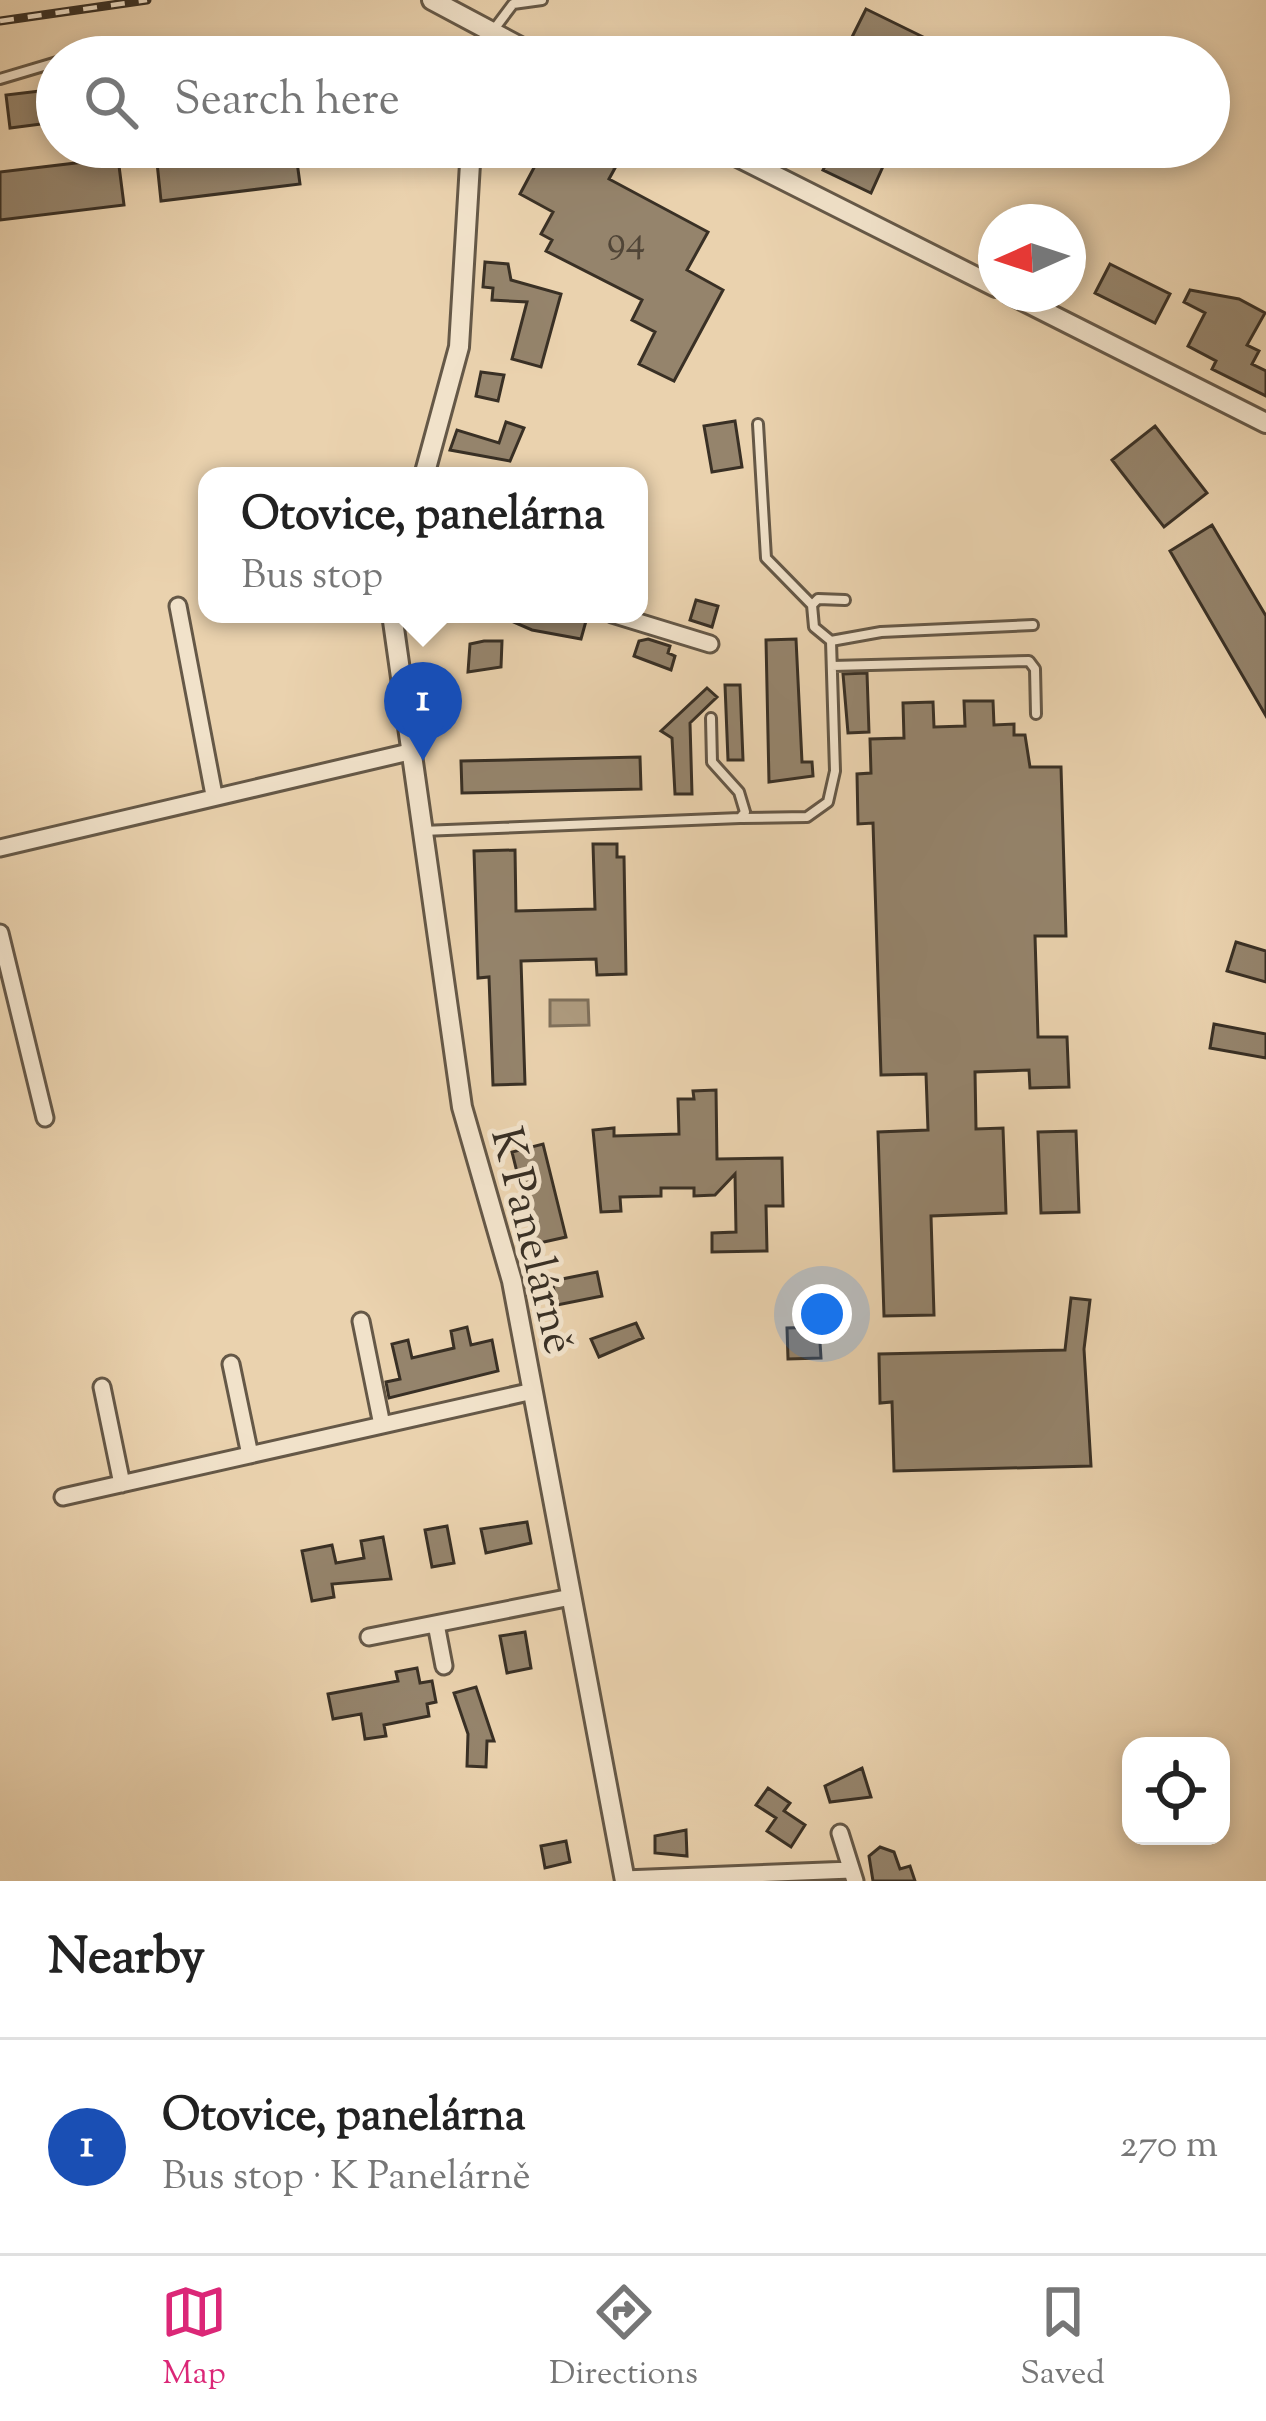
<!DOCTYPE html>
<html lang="en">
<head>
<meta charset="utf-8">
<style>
  body { margin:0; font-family:"Sorts Mill Goudy",serif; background:#f2f2f2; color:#222 }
  .controls { position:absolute; right:36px; bottom:36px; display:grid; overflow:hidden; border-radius:24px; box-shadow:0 6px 18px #0003 }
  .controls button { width:108px; height:108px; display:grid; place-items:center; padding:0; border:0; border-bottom:3px solid #e0e0e0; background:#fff; color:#222; font:60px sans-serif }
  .compass { position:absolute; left:978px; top:204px; width:108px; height:108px; border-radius:50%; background:#fff; box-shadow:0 6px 18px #0003; rotate:267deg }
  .you { position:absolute; left:822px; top:1314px; width:42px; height:42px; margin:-30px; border:9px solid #fff; border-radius:50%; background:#1a73e8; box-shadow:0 0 0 18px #1a73e833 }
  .badge { display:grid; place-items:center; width:78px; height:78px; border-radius:50%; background:#db2777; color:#fff; font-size:39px; font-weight:700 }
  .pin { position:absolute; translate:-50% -99px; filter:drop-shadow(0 3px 6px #0008) }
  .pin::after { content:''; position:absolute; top:63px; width:42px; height:36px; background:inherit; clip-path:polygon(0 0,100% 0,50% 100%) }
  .popup { position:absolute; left:198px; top:467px; width:450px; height:156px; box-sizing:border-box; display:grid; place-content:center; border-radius:24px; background:#fff; filter:drop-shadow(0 3px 9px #0005); font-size:39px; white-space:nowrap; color:#767676 }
  .popup b { font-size:45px; color:#222 }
  .popup::after { content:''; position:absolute; left:50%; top:100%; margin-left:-24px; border:24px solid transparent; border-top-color:#fff }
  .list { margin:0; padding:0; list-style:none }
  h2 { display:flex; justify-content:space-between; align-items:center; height:156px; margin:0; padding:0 48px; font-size:51px }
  h2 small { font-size:39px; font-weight:400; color:#767676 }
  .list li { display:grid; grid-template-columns:78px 1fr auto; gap:36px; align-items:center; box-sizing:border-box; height:216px; padding:0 48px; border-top:3px solid #e0e0e0 }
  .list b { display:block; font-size:45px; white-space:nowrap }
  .list p { margin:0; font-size:39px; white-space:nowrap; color:#767676 }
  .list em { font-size:39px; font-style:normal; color:#767676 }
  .icon { flex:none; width:66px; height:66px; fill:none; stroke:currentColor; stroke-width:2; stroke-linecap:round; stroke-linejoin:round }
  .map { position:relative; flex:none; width:1266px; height:1881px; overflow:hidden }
  .search { position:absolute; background:#fff; box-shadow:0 6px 18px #0003; left:36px; right:36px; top:36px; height:132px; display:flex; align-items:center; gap:30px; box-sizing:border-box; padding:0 42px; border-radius:66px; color:#767676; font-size:45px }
  .sheet { height:372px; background:#fff }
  nav { display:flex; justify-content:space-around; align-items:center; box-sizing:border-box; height:168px; border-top:3px solid #e0e0e0; background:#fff; font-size:33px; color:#767676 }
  nav a { display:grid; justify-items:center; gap:6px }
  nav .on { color:#db2777 }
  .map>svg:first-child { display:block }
</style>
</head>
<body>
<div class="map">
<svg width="1266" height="1881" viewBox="0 0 1266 1881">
  <rect width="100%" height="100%" fill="#ead2ae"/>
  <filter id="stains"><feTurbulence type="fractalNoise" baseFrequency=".00167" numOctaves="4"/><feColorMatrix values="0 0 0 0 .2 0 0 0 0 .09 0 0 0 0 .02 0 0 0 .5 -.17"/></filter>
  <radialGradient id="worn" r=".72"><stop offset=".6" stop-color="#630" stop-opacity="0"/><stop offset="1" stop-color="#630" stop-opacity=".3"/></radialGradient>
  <path fill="#ae9b7f" stroke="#7f705b" stroke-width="3" d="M550,1000H588L589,1025L550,1026Z"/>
  <path fill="#95846c" stroke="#393025" stroke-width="3" d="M866,9L964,57H842Z
    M57,89V122L10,128L6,95Z
    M207,147H295L300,184L161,201L156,153Z
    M545,147L570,159L577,148L615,168L609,179L708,232L687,270L723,290L674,381L639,364L655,332L632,320L642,300L546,251L552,240L541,234L553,212L520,194Z
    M835,147H854L885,162L871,193L823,170Z
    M118,158L124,205L0,220V172Z
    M485,262L508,264L511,280L561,294L541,367L512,359L527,302L492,300L493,288L483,287Z
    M1110,264L1170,294L1155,323L1095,293Z
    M1190,290L1239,299L1265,313L1247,345L1259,351L1252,364L1266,371V396L1212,369L1216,361L1188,346L1205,313L1184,302Z
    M481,372L504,375L498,401L476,396Z
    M735,421L742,467L712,472L704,426Z
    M506,422L524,428L510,461L450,450L457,430L499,443Z
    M1155,426L1207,493L1164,527L1112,460Z
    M1212,525L1266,616V716L1170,551Z
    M696,600L718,606L712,627L690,620Z
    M495,614H562L586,621L581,639L532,630Z
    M648,639L670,646L668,653L675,656L671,670L634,656L639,641Z
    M796,639L802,762H812L813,776L769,782L766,640Z
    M484,641H502L501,667L468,672L470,644Z
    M867,673L869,732L848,733L843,674Z
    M725,685H740L743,760H728Z
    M707,688L717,697L690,723L692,794H675L672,738L661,731Z
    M964,701H993L994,725L1014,724V735H1025L1030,767H1061L1066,936H1035L1038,1037H1067L1069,1087L1030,1088L1029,1070L975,1072L976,1129L1003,1128L1006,1213L931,1216L934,1315L884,1316L878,1132L928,1130L926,1074L881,1075L873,823L858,824L857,774L871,773L870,739L904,738L903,703L933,702L934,727L965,726Z
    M640,757L641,789L462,793L461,761Z
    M593,844H617V857H624L626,974L597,975L596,959L521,961L525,1084L493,1085L489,977L478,978L474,851L515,850L516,911L595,909Z
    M1236,942L1266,951V982L1227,971Z
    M1214,1024L1266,1034V1058L1210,1048Z
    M716,1090L717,1159L782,1158L783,1206H766L767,1251L712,1252V1233L736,1232L735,1174L715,1195L694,1196V1188H661V1196L620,1197L621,1211L601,1212L593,1130L614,1128V1136L679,1134L678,1099H694L693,1091Z
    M1076,1131L1079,1212L1041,1213L1038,1132Z
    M543,1144L566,1237L535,1244L512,1152Z
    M597,1272L602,1296L557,1305L552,1281Z
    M1071,1298L1090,1300L1084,1349L1091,1466L894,1471L892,1402L880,1403L879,1354L1065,1350Z
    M636,1323L643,1338L599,1357L591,1339Z
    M467,1327L471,1345L492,1340L498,1371L389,1398L386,1382L400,1379L392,1344L408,1340L412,1358L454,1348L451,1331Z
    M819,1327L821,1358L788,1359L787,1328Z
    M527,1522L531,1543L486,1553L481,1529Z
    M447,1526L454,1563L432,1567L425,1530Z
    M383,1537L391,1579L332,1584L334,1597L312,1601L302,1551L332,1545L336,1563L364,1558L361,1541Z
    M525,1632L531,1668L507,1673L500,1636Z
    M417,1668L420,1683L432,1681L436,1702L427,1704L429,1716L384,1725L386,1736L365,1739L361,1714L333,1719L328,1694L398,1681L396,1672Z
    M476,1687L494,1741H487L486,1767L467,1766L468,1734L454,1693Z
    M862,1768L871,1797L830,1802L825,1786Z
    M768,1788L790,1803L784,1811L805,1825L791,1847L767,1831L776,1818L756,1805Z
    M686,1830L687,1856L655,1853V1836Z
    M566,1841L570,1862L545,1868L541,1846Z
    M880,1847L894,1852L900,1869L910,1866L915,1881H873L869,1856Z"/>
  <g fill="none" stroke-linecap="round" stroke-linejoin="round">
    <g stroke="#655847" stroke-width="14">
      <path id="service" d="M492,32L513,4L542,0
        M78,57L271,46L345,57
        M0,79L57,62
        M758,424L766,558L812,605
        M831,641L881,632L1033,625
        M832,666L1029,661L1035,669L1036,714
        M742,818L807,817L828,802L835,771L831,641L814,627L812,605L818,599L845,600
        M422,831L740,818L745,812L739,792L712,762L711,718"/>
    </g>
    <g stroke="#655847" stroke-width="21">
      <path id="minor" d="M178,606L214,795
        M612,614L710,644
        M0,848L409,752
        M0,933L45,1118
        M361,1321L382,1425
        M231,1364L250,1455
        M102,1387L122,1484
        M63,1497L533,1391
        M436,1624L444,1666
        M369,1637L571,1597
        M840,1833L855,1881
        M624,1879L851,1870"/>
    </g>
    <g stroke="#655847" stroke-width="24">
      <path id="tertiary" d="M432,0L539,57
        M484,57L491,33
        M718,147L996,287
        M1010,294L1266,423
        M424,476L459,347L471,147
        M392,614L462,1107L512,1281L625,1881"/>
    </g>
    <use href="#service" stroke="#f1e2ca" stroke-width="8"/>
    <use href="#minor" stroke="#f1e2ca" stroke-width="15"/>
    <use href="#tertiary" stroke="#f1e2ca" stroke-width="18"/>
    <g stroke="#393025" stroke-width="9">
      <path id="rail" d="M0,21L147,0"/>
    </g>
    <use href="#rail" stroke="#f1e2ca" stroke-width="4.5" stroke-dasharray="14" stroke-linecap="butt"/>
  </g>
  <g text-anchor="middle" stroke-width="10" stroke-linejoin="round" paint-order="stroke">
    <g font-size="39" fill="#504537">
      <text x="626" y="252">94</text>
    </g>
    <g font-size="45" fill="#393025" stroke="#f1e2ca">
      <text transform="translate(535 1240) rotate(76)" y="16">K Panelárně</text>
    </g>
  </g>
  <rect width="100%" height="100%" filter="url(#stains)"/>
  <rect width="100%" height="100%" fill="url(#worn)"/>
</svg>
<div class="controls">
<button><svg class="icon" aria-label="locate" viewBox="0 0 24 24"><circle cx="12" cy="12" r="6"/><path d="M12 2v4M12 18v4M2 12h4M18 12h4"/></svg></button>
</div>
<svg class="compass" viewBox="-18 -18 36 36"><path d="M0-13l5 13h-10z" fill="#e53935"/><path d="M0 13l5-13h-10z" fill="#767676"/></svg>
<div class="you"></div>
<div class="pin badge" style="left:423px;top:761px;background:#1a4fb4">1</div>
<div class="popup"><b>Otovice, panelárna</b>Bus stop</div>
<div class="search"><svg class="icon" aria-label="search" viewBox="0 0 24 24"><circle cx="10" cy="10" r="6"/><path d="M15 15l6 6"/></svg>Search here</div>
</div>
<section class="sheet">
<h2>Nearby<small></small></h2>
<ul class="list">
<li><span class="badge" style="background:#1a4fb4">1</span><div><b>Otovice, panelárna</b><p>Bus stop · K Panelárně</p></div><em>270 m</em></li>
</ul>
</section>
<nav>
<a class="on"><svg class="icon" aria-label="map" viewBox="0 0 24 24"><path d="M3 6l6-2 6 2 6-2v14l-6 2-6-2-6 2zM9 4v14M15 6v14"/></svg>Map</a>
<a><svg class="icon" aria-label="directions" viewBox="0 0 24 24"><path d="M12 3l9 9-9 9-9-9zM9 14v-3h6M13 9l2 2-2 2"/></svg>Directions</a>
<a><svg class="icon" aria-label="saved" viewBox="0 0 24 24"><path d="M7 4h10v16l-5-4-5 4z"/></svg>Saved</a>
</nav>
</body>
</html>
